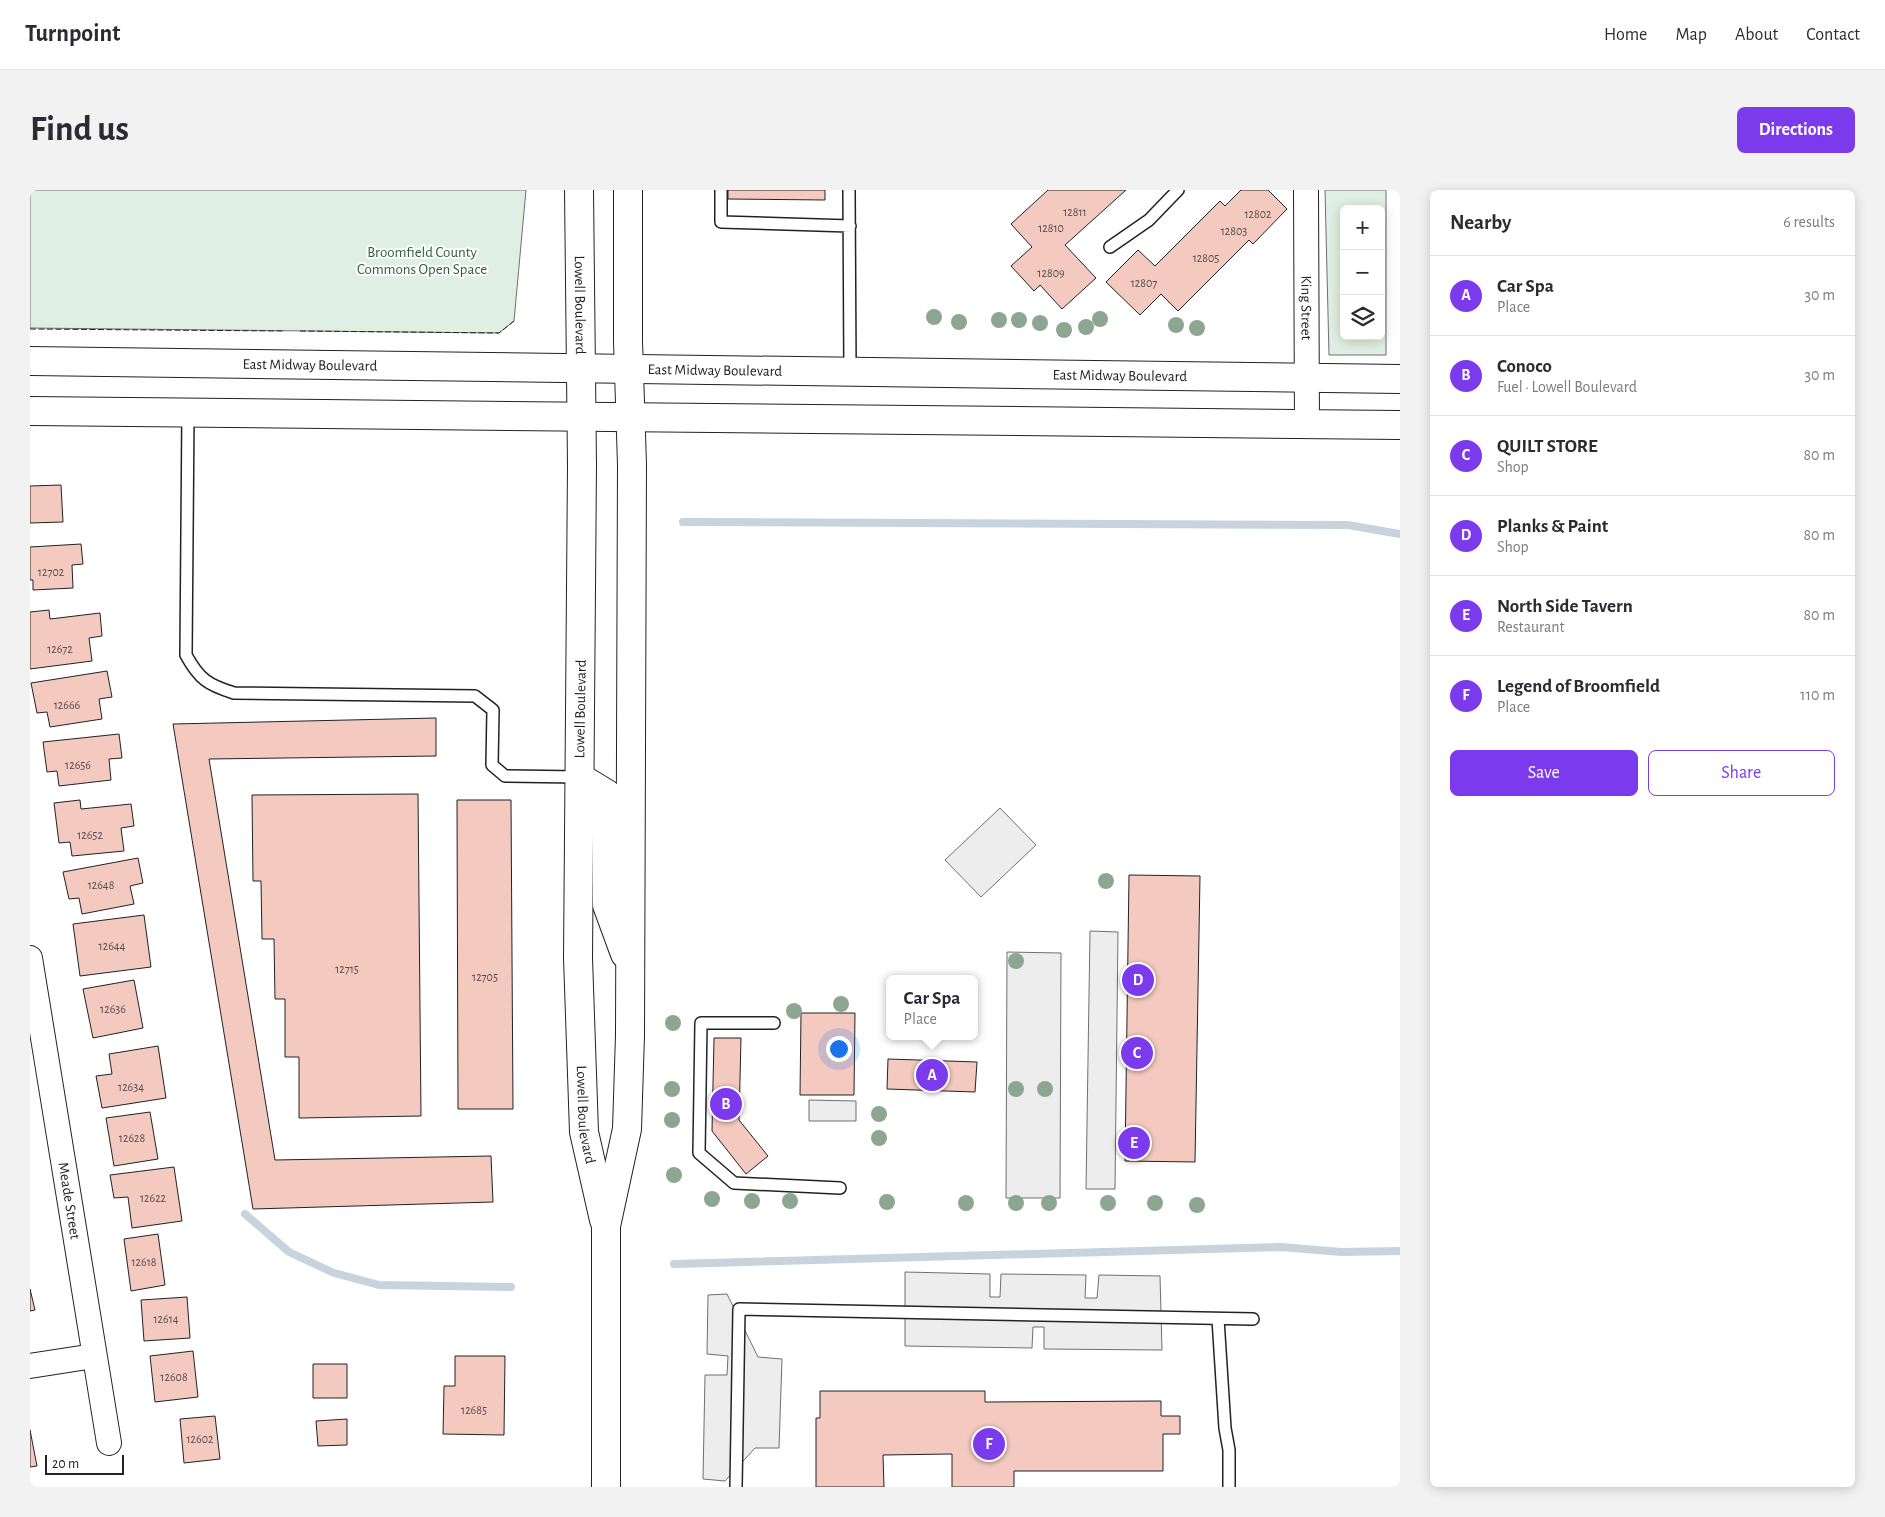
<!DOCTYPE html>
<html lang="en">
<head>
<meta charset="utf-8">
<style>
  body { margin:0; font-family:"Alegreya Sans",sans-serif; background:#f2f2f3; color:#2b2b33 }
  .controls { position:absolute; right:15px; top:15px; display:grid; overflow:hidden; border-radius:8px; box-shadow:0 2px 12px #0003 }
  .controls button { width:45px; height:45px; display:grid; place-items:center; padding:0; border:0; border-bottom:1px solid #e1e1e2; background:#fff; color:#2b2b33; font:25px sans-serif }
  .scale { position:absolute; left:15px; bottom:12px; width:79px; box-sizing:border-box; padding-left:5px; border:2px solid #222; border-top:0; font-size:14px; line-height:18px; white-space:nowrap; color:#222; -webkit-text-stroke:4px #fff; paint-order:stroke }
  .you { position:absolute; left:808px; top:858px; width:18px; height:18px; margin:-12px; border:4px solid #fff; border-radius:50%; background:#1a73e8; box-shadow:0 0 0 8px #1a73e833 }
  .badge { display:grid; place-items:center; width:32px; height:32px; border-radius:50%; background:#7c3aed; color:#fff; font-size:16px; font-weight:700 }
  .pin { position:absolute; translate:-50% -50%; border:2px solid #fff; box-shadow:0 1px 5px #0006 }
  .popup { position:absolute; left:856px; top:785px; width:92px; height:65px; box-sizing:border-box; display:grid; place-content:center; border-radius:8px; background:#fff; filter:drop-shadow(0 1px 4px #0005); font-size:16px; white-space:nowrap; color:#7c7c81 }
  .popup b { font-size:19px; color:#2b2b33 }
  .popup::after { content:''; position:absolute; left:50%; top:100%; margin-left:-10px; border:10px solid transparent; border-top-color:#fff }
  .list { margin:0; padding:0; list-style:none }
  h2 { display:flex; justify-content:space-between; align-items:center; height:65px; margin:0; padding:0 20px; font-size:21px }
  h2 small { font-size:16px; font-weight:400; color:#7c7c81 }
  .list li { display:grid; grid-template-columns:32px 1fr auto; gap:15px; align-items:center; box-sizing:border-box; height:80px; padding:0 20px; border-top:1px solid #e1e1e2 }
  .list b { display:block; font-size:19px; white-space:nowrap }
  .list p { margin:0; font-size:16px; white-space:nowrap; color:#7c7c81 }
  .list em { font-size:16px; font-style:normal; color:#7c7c81 }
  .actions { display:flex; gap:10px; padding:15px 20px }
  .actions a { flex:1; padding:11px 0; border:1px solid #7c3aed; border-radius:8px; text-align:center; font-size:18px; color:#7c3aed }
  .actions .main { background:#7c3aed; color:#fff }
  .icon { flex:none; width:28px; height:28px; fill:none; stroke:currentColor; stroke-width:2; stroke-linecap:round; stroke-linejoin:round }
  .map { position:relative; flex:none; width:1370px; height:1297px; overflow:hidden; border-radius:8px }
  header { display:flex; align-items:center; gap:30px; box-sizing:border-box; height:70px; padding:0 25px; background:#fff; border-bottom:1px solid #e1e1e2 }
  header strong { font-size:24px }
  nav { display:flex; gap:28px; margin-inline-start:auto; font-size:18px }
  .intro { display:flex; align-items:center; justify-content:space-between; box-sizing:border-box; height:120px; padding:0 30px }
  h1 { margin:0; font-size:35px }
  .button { padding:12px 22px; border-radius:8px; background:#7c3aed; color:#fff; font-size:18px; font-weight:700 }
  main { display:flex; gap:30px; padding:0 30px }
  aside { flex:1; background:#fff; border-radius:8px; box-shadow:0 2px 12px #0003 }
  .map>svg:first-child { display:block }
</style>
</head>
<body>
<header>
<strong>Turnpoint</strong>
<nav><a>Home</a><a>Map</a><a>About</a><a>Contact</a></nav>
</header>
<div class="intro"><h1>Find us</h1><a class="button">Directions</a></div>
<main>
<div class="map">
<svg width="1370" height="1297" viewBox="0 0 1370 1297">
  <rect width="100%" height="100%" fill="#fff"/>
  <path fill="#e0efe3" stroke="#6f6f6f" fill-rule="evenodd" d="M0,0H496L484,131L469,143L0,138Z
    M1295,0H1356V165H1299ZM1314,19H1351V146H1314Z"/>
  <path fill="#ededed" stroke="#6f6f6f" d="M970,618L1006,655L951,707L915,670Z
    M1060,741L1088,742L1085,999H1056Z
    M977,762L1031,763L1030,1008H976Z
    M779,910L826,911V931H779Z
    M875,1082L960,1084V1107H970L971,1084L1056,1085L1055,1108H1067L1069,1085L1130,1086L1132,1160L1014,1159V1137H1003L1002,1158L875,1156Z
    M697,1104L728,1167L752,1169L749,1258H725L695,1291L673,1289L675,1185H697L698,1166L677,1164L678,1105Z"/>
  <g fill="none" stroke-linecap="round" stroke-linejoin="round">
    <path stroke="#c7d3dd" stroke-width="8" d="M653,332L1318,335L1370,344
      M215,1024L259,1062L304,1083L349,1095L481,1097
      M644,1074L1251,1057L1311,1062L1370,1061"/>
  </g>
  <path fill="#f3c9c0" stroke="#222" d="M698,0H795V10L698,9Z
    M1018,0H1096L1035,55L1066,88L1032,119L1010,95L1004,101L981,76L1002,57L981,34Z
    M1211,0H1238L1257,19L1223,54L1219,50L1148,121L1131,104L1110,125L1076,92L1108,60L1125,76L1190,11L1195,16Z
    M31,295L33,332L0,333V296Z
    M51,354L53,374L42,375L43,398L3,400V390H0V357Z
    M19,420L20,429L70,423L72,446L59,448L62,471L0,479V422Z
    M77,481L82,507L69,509L72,529L20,537L17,522L7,523L1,493Z
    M406,528V566L179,569L245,970L461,966L463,1012L223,1019L143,534Z
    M89,544L92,568L79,569L81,590L29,596L27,581L17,582L13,552Z
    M388,604L391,926L269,928V867H255V809H245L244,749H232L231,691H223L222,605Z
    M50,610L51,619L101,614L104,636L91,638L94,661L42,666L40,652L29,653L24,613Z
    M427,610H481L483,919H428Z
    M108,668L113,693L100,696L104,714L52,724L49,708L39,709L33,682Z
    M1099,685L1170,686L1165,972L1095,971Z
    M114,725L121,777L50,786L43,734Z
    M104,790L113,838L63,848L53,799Z
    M771,823H825L824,905H770Z
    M684,848H711L709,930L738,966L716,984L682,941Z
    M128,856L136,908L72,918L66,886L82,884L79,864Z
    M858,869L947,872L945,902L857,899Z
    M120,922L128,969L84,976L76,928Z
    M144,977L152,1031L102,1038L98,1007L84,1008L80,985Z
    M128,1044L135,1095L101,1101L94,1049Z
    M0,1099L5,1120L0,1121Z
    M157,1107L160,1148L114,1151L111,1110Z
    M163,1161L168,1207L125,1212L120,1166Z
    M425,1166H475L474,1245L413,1244L414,1196H425Z
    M283,1174H317V1208H283Z
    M790,1201H955V1212L1131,1211V1226H1150V1244H1133V1281H984V1297H922V1264L853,1265L854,1297H786V1228H790Z
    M185,1226L190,1269L154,1273L150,1229Z
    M317,1229V1255L288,1256L286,1231Z
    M0,1240L7,1276L0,1277Z"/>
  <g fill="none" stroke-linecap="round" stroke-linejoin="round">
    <g stroke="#222" stroke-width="14">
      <path id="service" d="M691,0V32L820,36
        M819,0L820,181
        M1080,57L1119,30L1148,0
        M158,222L156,465C169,489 178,495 204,503L445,506L463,520L462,575L475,586L549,587
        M744,833H671L669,963L704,993L810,998
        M1188,1129L1195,1238L1199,1260V1297
        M706,1297L709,1119L1223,1129"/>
    </g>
    <g stroke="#222" stroke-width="26">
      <g id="minor">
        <path id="s1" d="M1276,0L1277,235"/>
        <path id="s2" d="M0,768L79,1253"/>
        <path d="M0,1176L64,1166"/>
      </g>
    </g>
    <g stroke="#222" stroke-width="30">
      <g id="secondary">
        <path id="s3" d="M549,0L552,275L548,768L554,942L574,1030"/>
        <path id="s4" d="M0,171L1370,189"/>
        <path d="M0,221L1370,235"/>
        <path d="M549,587L577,604V715L595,764"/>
        <path d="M576,1297V1036L597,939L600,845L602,275L598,151V0"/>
      </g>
    </g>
    <use href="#service" stroke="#fff" stroke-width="11"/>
    <use href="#minor" stroke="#fff" stroke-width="24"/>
    <use href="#secondary" stroke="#fff" stroke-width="28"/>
    <path stroke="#222" stroke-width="1" stroke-dasharray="6 2.5" stroke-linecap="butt" d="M0,139L253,141
      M270,141L469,143L484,131"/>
  </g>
  <g fill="#8da692">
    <circle cx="904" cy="127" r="8"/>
    <circle cx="1070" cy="129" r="8"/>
    <circle cx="969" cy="130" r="8"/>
    <circle cx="989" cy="130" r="8"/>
    <circle cx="929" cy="132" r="8"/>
    <circle cx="1010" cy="133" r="8"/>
    <circle cx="1146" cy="135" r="8"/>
    <circle cx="1056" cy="137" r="8"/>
    <circle cx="1167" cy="138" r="8"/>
    <circle cx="1034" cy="140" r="8"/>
    <circle cx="1076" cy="691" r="8"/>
    <circle cx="986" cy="771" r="8"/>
    <circle cx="811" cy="814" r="8"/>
    <circle cx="764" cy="821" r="8"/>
    <circle cx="643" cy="833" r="8"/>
    <circle cx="642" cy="899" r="8"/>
    <circle cx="986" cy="899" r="8"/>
    <circle cx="1015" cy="899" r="8"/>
    <circle cx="849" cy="924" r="8"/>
    <circle cx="642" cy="930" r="8"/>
    <circle cx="849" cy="948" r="8"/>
    <circle cx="644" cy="985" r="8"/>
    <circle cx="682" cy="1009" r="8"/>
    <circle cx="722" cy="1011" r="8"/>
    <circle cx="760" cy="1011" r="8"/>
    <circle cx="857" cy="1012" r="8"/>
    <circle cx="936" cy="1013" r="8"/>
    <circle cx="986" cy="1013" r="8"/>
    <circle cx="1019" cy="1013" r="8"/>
    <circle cx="1078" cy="1013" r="8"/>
    <circle cx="1125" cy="1013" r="8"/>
    <circle cx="1167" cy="1015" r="8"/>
  </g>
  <g text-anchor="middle" stroke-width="4" stroke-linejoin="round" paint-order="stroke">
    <g font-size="12" fill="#564c4a">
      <text x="1045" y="26">12811</text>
      <text x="1228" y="28">12802</text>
      <text x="1021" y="42">12810</text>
      <text x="1204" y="45">12803</text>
      <text x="1176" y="72">12805</text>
      <text x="1021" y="87">12809</text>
      <text x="1114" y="97">12807</text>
      <text x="21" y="386">12702</text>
      <text x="30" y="463">12672</text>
      <text x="37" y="519">12666</text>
      <text x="48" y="579">12656</text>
      <text x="60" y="649">12652</text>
      <text x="71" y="699">12648</text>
      <text x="82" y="760">12644</text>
      <text x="317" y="783">12715</text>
      <text x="455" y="791">12705</text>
      <text x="83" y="823">12636</text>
      <text x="101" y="901">12634</text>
      <text x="102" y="952">12628</text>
      <text x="123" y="1012">12622</text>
      <text x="114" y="1076">12618</text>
      <text x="136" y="1133">12614</text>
      <text x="144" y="1191">12608</text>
      <text x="444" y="1224">12685</text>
      <text x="170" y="1253">12602</text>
    </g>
    <g font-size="15" fill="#2f5e38" stroke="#fff">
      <text x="392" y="67">Broomfield County<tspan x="392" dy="17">Commons Open Space</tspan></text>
    </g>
    <g font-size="15" fill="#222" stroke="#fff">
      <text dy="5" stroke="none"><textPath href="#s3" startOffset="115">Lowell Boulevard</textPath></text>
      <text dy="5" stroke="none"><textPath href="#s1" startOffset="118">King Street</textPath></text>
      <text dy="5" stroke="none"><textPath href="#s4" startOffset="280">East Midway Boulevard</textPath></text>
      <text dy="5" stroke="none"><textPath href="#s4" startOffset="685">East Midway Boulevard</textPath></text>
      <text dy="5" stroke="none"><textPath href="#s4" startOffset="1090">East Midway Boulevard</textPath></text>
      <text transform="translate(550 519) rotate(-89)" y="5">Lowell Boulevard</text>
      <text dy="5" stroke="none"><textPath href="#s3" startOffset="925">Lowell Boulevard</textPath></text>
      <text dy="5" stroke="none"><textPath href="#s2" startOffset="246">Meade Street</textPath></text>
    </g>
  </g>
</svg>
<div class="controls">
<button>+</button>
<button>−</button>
<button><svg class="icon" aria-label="layers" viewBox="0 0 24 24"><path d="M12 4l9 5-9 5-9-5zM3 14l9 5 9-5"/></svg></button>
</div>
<div class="scale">20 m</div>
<div class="you"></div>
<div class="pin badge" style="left:902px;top:885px">A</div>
<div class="popup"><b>Car Spa</b>Place</div>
<div class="pin badge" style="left:696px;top:914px">B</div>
<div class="pin badge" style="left:1107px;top:863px">C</div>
<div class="pin badge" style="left:1108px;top:790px">D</div>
<div class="pin badge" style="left:1104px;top:953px">E</div>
<div class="pin badge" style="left:959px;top:1254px">F</div>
</div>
<aside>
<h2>Nearby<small>6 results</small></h2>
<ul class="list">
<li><span class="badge">A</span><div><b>Car Spa</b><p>Place</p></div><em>30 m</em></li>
<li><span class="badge">B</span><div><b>Conoco</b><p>Fuel · Lowell Boulevard</p></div><em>30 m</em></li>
<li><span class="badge">C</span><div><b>QUILT STORE</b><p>Shop</p></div><em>80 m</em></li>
<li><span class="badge">D</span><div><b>Planks &amp; Paint</b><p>Shop</p></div><em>80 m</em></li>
<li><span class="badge">E</span><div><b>North Side Tavern</b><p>Restaurant</p></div><em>80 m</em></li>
<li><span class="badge">F</span><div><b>Legend of Broomfield</b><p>Place</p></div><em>110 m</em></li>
</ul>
<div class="actions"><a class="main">Save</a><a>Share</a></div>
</aside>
</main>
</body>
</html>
